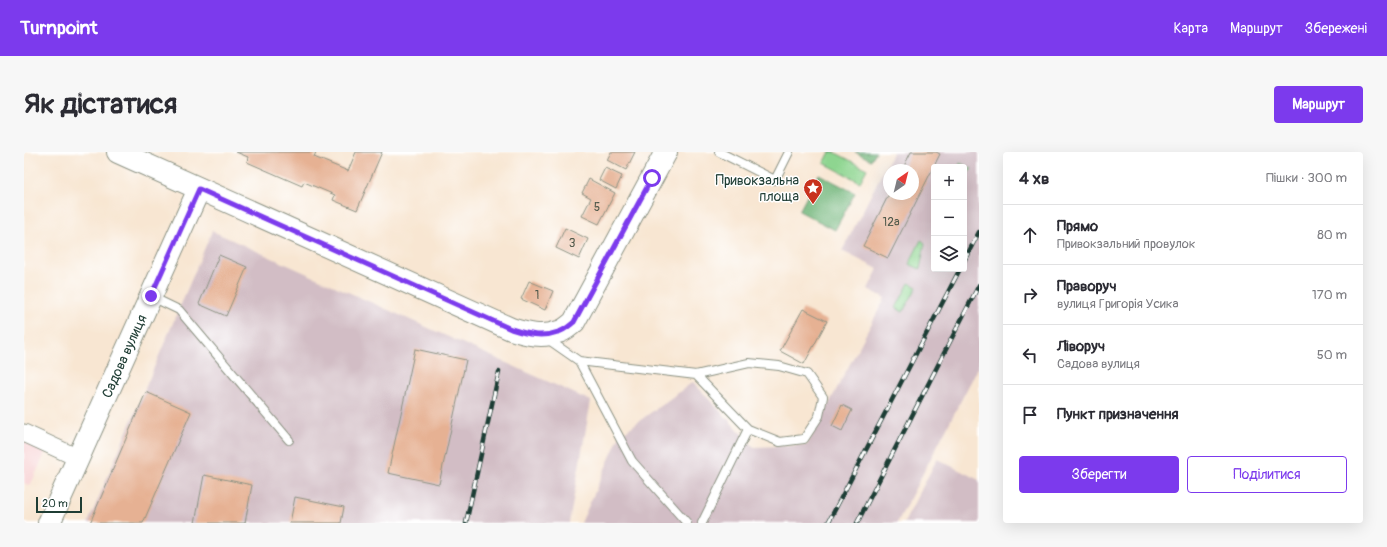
<!DOCTYPE html>
<html lang="uk">
<head>
<meta charset="utf-8">
<style>
  body { margin:0; font-family:Pangolin,sans-serif; background:#f7f7f7; color:#2b2b33 }
  .controls { position:absolute; right:12px; top:12px; display:grid; overflow:hidden; border-radius:4px; box-shadow:0 4px 16px #0002 }
  .controls button { width:36px; height:36px; display:grid; place-items:center; padding:0; border:0; border-bottom:1px solid #e1e1e2; background:#fff; color:#2b2b33; font:20px sans-serif }
  .compass { position:absolute; left:859px; top:12px; width:36px; height:36px; border-radius:50%; background:#fff; box-shadow:0 4px 16px #0002; rotate:35deg }
  .scale { position:absolute; left:12px; bottom:10px; width:46px; box-sizing:border-box; padding-left:4px; border:2px solid #1f3d34; border-top:0; font-size:11px; line-height:14px; white-space:nowrap; color:#1f3d34; -webkit-text-stroke:3px #fff; paint-order:stroke }
  .stop { position:absolute; width:12px; height:12px; margin:-9px; border:3px solid #7c3aed; border-radius:50%; background:#fff }
  .stop.end { background:#7c3aed; border-color:#fff; box-shadow:0 1px 4px #0008 }
  .list { margin:0; padding:0; list-style:none }
  h2 { display:flex; justify-content:space-between; align-items:center; height:52px; margin:0; padding:0 16px; font-size:17px }
  h2 small { font-size:13px; font-weight:400; color:#7c7c81 }
  .list li { display:grid; grid-template-columns:26px 1fr auto; gap:12px; align-items:center; box-sizing:border-box; height:60px; padding:0 16px; border-top:1px solid #e1e1e2 }
  .list b { display:block; font-size:15px; white-space:nowrap }
  .list p { margin:0; font-size:13px; white-space:nowrap; color:#7c7c81 }
  .list em { font-size:13px; font-style:normal; color:#7c7c81 }
  .actions { display:flex; gap:8px; padding:12px 16px }
  .actions a { flex:1; padding:9px 0; border:1px solid #7c3aed; border-radius:4px; text-align:center; font-size:14px; color:#7c3aed }
  .actions .main { background:#7c3aed; color:#fff }
  .icon { flex:none; width:22px; height:22px; fill:none; stroke:currentColor; stroke-width:2; stroke-linecap:round; stroke-linejoin:round }
  .map { position:relative; flex:none; width:955px; height:371px; overflow:hidden; border-radius:4px }
  header { display:flex; align-items:center; gap:24px; box-sizing:border-box; height:56px; padding:0 20px; background:#7c3aed; color:#fff }
  header strong { font-size:19px }
  nav { display:flex; gap:22px; margin-inline-start:auto; font-size:14px }
  .intro { display:flex; align-items:center; justify-content:space-between; box-sizing:border-box; height:96px; padding:0 24px }
  h1 { margin:0; font-size:28px }
  .button { padding:10px 18px; border-radius:4px; background:#7c3aed; color:#fff; font-size:14px; font-weight:700 }
  main { display:flex; gap:24px; padding:0 24px }
  aside { flex:1; background:#fff; border-radius:4px; box-shadow:0 4px 16px #0002 }
  .map>svg:first-child { display:block }
</style>
</head>
<body>
<header>
<strong>Turnpoint</strong>
<nav><a>Карта</a><a>Маршрут</a><a>Збережені</a></nav>
</header>
<div class="intro"><h1>Як дістатися</h1><a class="button">Маршрут</a></div>
<main>
<div class="map">
<svg width="955" height="371" viewBox="0 0 955 371">
  <rect width="100%" height="100%" fill="#fff"/>
  <filter id="ink" filterUnits="userSpaceOnUse"><feTurbulence type="fractalNoise" baseFrequency=".025" numOctaves="2"/><feDisplacementMap in="SourceGraphic" scale="8" xChannelSelector="R" yChannelSelector="G"/><feConvolveMatrix kernelMatrix="1 2 1 2 8 2 1 2 1" color-interpolation-filters="sRGB"/></filter>
  <filter id="wash" filterUnits="userSpaceOnUse"><feTurbulence type="fractalNoise" baseFrequency=".012" numOctaves="4" result="noise"/><feDisplacementMap in="SourceGraphic" scale="16" xChannelSelector="R" yChannelSelector="G"/><feGaussianBlur stdDeviation="0.9" result="paint"/><feColorMatrix in="noise" values="0 0 0 0 0 0 0 0 0 0 0 0 0 0 0 0 0 1.4 0 .05"/><feComposite in="paint" operator="in"/></filter>
  <g filter="url(#wash)">
    <rect width="100%" height="100%" fill="#f8e6d2"/>
    <path fill="#f7cfd0" d="M0,287L23,297L6,334L0,331Z"/>
    <path fill="#d2bdc5" fill-rule="evenodd" d="M869,0H955V214L873,371H557L596,283L669,230L730,295L783,293L861,146L844,137L854,117L818,99ZM910,15H940V117H910ZM865,18H889V42H865Z
      M188,79L567,249L545,371H64Z
      M913,307L955,328V371H880Z"/>
    <path fill="#8ed590" stroke="#568962" d="M806,0H810L843,17L836,30L800,11Z
      M936,11L948,17L940,25V15H935Z
      M897,88L901,91L896,117L885,112Z
      M885,131L893,135L879,160L872,156Z"/>
    <path fill="#72b67a" stroke="#487a57" d="M831,0H852L847,8Z
      M795,22L831,41L811,78L775,59Z"/>
    <g id="blocks">
      <path fill="#e6b193" d="M212,0H292L290,5L324,19L332,0H358L333,58L309,48L311,43L280,30L278,34L223,10L224,5Z
        M587,0H611L602,18L583,8Z
        M887,0H912L916,2L864,106L839,94L865,42H889V18H878Z
        M581,16L598,24L592,37L575,28Z
        M565,27L591,41L575,72L558,64L567,46L558,41Z
        M541,76L564,87L555,107L532,96Z
        M195,103L223,115L202,164L175,152Z
        M505,129L529,139L521,158L497,147Z
        M779,157L803,169L780,212L756,199Z
        M391,197L442,208L415,332L364,321Z
        M122,240L167,260L119,371H66Z
        M818,253L828,258L818,279L808,274Z
        M180,323L228,333L221,371H171Z
        M271,345L320,355L317,371H266Z"/>
    </g>
  </g>
  <g filter="url(#ink)">
    <use href="#blocks" fill-opacity="0" stroke="#8c9283" stroke-width="1"/>
    <g fill="none" stroke-linecap="round" stroke-linejoin="round">
      <g stroke="#8c9283" stroke-width="10">
        <path id="lane" d="M695,0L751,28L765,0
          M128,145L155,158L265,288
          M522,186L555,209L672,223L725,211L755,214L783,222L799,245L795,264L780,287L756,290L724,277L672,223
          M555,209L608,309L663,371
          M678,371L724,277"/>
      </g>
      <g stroke="#8c9283" stroke-width="19">
        <path id="street" d="M0,281L54,306"/>
      </g>
      <g stroke="#8c9283" stroke-width="24">
        <g id="secondary">
          <path d="M94,0L487,177C503,182 518,186 534,180C540,179 545,174 550,170L642,0"/>
          <path id="s1" d="M25,371L175,37"/>
        </g>
      </g>
      <use href="#lane" stroke="#fff" stroke-width="8"/>
      <use href="#street" stroke="#fff" stroke-width="17"/>
      <use href="#secondary" stroke="#fff" stroke-width="22"/>
      <g stroke="#1f3d34" stroke-width="4.5">
        <path id="rail" d="M940,109L955,80
          M442,371L475,220
          M804,371L936,117
          M833,371L955,133"/>
      </g>
      <use href="#rail" stroke="#fff" stroke-width="3" stroke-dasharray="9" stroke-linecap="butt"/>
    </g>
  </g>
  <g fill="none" stroke-linecap="round" stroke-linejoin="round" filter="url(#ink)">
    <path stroke="#7c3aed" stroke-width="5" d="M127,144L175,37L487,177C503,182 518,186 534,180C540,179 545,174 550,170L628,26"/>
  </g>
  <defs>
    <g id="sight-pin" transform="scale(1)"><path d="M0 17L-7.5 6A9.5 9.5 0 1 1 7.5 6Z" fill="#c8321e" stroke="#fff"/><path d="M0-6L1.8-2.2L6-1.7L2.9 1.2L3.7 5.4L0 3.3L-3.7 5.4L-2.9 1.2L-6-1.7L-1.8-2.2Z" fill="#fff"/></g>
  </defs>
  <g fill-rule="evenodd">
    <use href="#sight-pin" x="789" y="36"/>
  </g>
  <g text-anchor="middle" stroke-width="3" stroke-linejoin="round" paint-order="stroke">
    <g font-size="12" fill="#515a4c">
      <text x="573" y="59">5</text>
      <text x="867" y="74">12а</text>
      <text x="548" y="95">3</text>
      <text x="513" y="147">1</text>
    </g>
    <g font-size="14" fill="#1f3d34" stroke="#fff" text-anchor="end">
      <text x="775" y="33">Привокзальна<tspan x="775" dy="16">площа</tspan></text>
    </g>
    <g font-size="14" fill="#1f3d34" stroke="#fff">
      <text dy="5" stroke="none"><textPath href="#s1" startOffset="183">Садова вулиця</textPath></text>
    </g>
  </g>
</svg>
<div class="controls">
<button>+</button>
<button>−</button>
<button><svg class="icon" aria-label="layers" viewBox="0 0 24 24"><path d="M12 4l9 5-9 5-9-5zM3 14l9 5 9-5"/></svg></button>
</div>
<svg class="compass" viewBox="-18 -18 36 36"><path d="M0-13l5 13h-10z" fill="#e53935"/><path d="M0 13l5-13h-10z" fill="#7c7c81"/></svg>
<div class="scale">20 m</div>
<div class="stop" style="left:628px;top:26px"></div>
<div class="stop end" style="left:127px;top:144px"></div>
</div>
<aside>
<h2>4 хв<small>Пішки · 300 m</small></h2>
<ul class="list">
<li><svg class="icon" aria-label="ahead" viewBox="0 0 24 24"><path d="M12 20V5M6 11l6-6 6 6"/></svg><div><b>Прямо</b><p>Привокзальний провулок</p></div><em>80 m</em></li>
<li><svg class="icon" aria-label="right" viewBox="0 0 24 24"><path d="M7 20v-9h11M14 6l5 5-5 5"/></svg><div><b>Праворуч</b><p>вулиця Григорія Усика</p></div><em>170 m</em></li>
<li><svg class="icon" aria-label="left" viewBox="0 0 24 24"><path d="M17 20v-9H6M10 6l-5 5 5 5"/></svg><div><b>Ліворуч</b><p>Садова вулиця</p></div><em>50 m</em></li>
<li><svg class="icon" aria-label="arrive" viewBox="0 0 24 24"><path d="M6 21V4h12l-3 4 3 4H6"/></svg><div><b>Пункт призначення</b></div></li>
</ul>
<div class="actions"><a class="main">Зберегти</a><a>Поділитися</a></div>
</aside>
</main>
</body>
</html>
